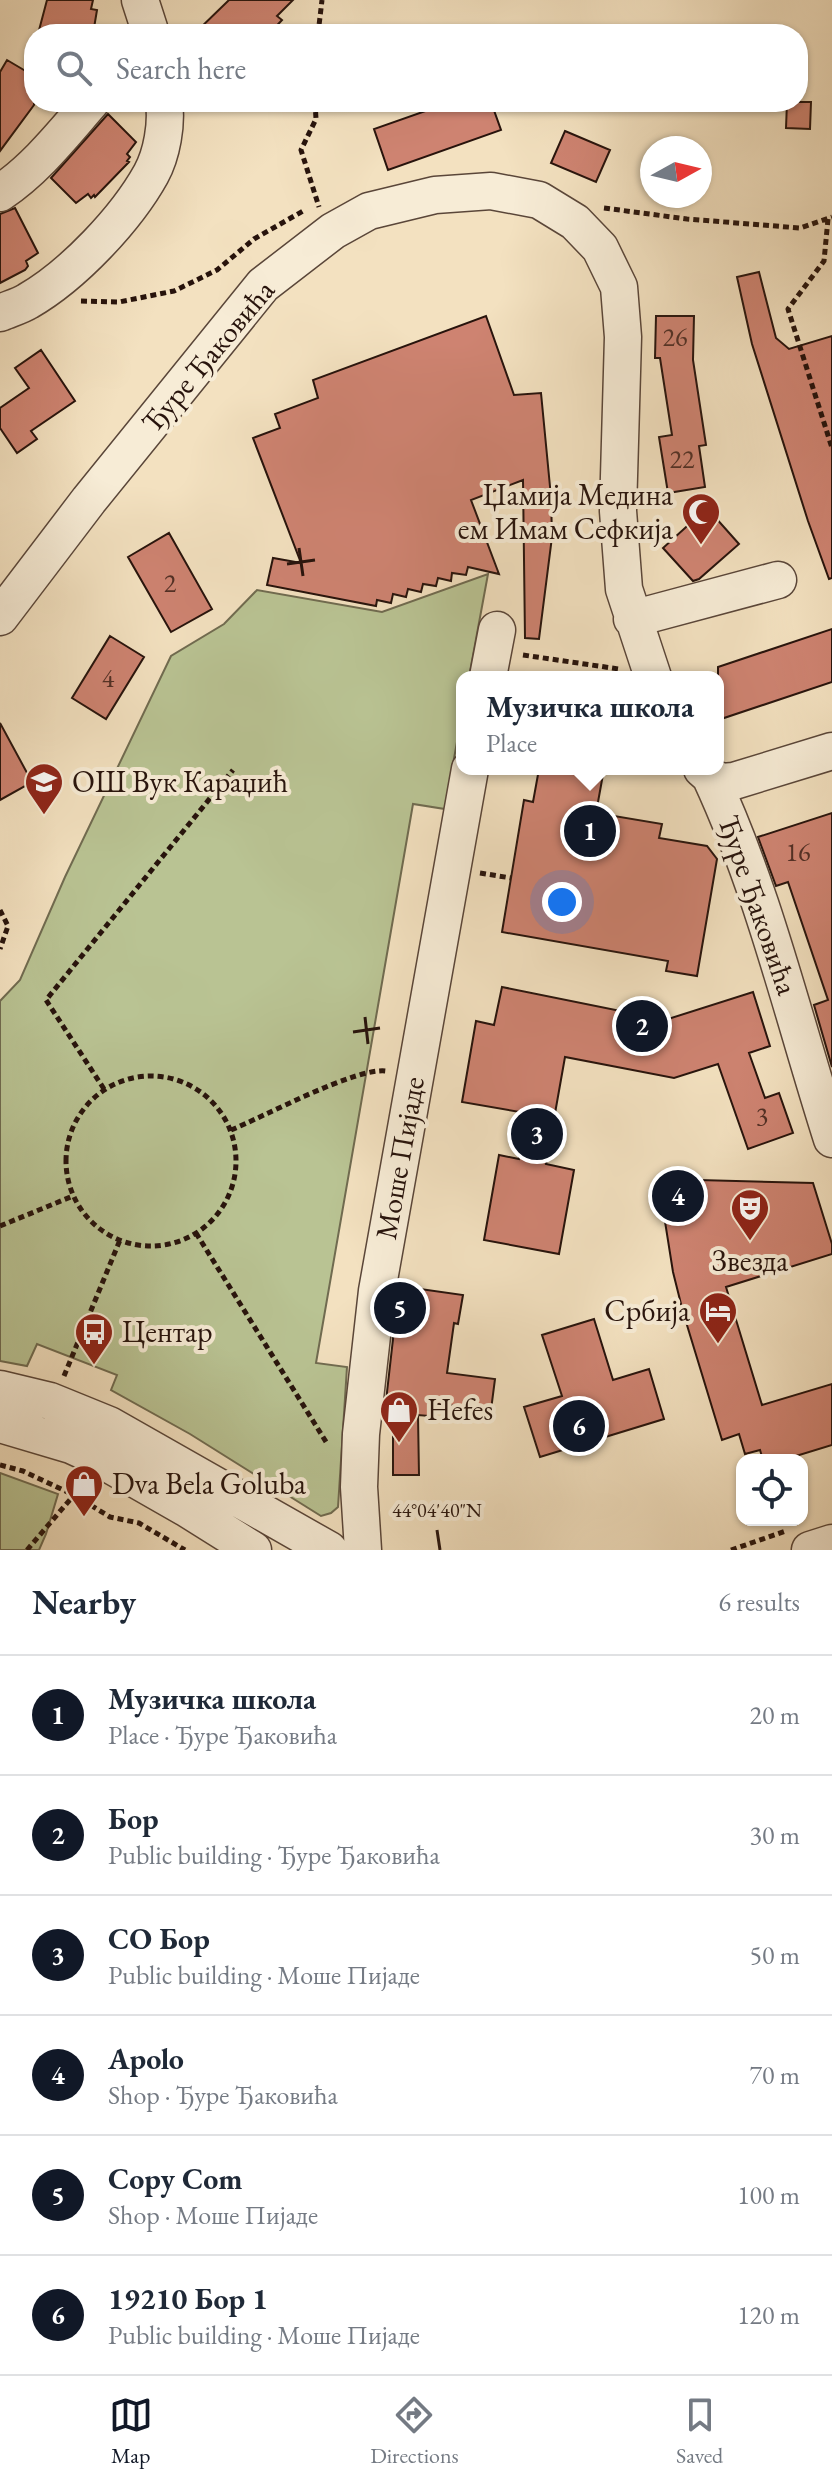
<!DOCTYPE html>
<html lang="en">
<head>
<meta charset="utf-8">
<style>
  body { margin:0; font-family:"EB Garamond",serif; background:#f2f2f3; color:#1f2937 }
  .controls { position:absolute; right:24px; bottom:24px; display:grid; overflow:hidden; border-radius:16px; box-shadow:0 2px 6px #0004 }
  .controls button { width:72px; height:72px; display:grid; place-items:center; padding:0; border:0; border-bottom:2px solid #e0e1e3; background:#fff; color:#1f2937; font:40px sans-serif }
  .compass { position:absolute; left:640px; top:136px; width:72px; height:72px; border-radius:50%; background:#fff; box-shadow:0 2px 6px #0004; rotate:82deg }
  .you { position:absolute; left:562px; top:902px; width:28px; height:28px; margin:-20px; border:6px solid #fff; border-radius:50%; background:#1a73e8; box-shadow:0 0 0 12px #1a73e833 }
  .badge { display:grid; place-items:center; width:52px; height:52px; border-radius:50%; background:#111827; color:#fff; font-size:26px; font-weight:700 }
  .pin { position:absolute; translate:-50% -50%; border:4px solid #fff; box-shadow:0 2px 8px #0006 }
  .popup { position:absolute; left:456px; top:671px; width:268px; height:104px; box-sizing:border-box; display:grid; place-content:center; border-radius:16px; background:#fff; filter:drop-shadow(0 2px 6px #0005); font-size:26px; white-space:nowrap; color:#747a83 }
  .popup b { font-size:30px; color:#1f2937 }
  .popup::after { content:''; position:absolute; left:50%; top:100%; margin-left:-16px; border:16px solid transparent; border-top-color:#fff }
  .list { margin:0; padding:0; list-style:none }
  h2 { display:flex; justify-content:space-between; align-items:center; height:104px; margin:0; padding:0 32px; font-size:34px }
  h2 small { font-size:26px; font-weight:400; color:#747a83 }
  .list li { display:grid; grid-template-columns:52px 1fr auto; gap:24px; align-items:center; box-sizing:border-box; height:120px; padding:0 32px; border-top:2px solid #e0e1e3 }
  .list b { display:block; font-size:30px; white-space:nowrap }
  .list p { margin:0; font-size:26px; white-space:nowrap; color:#747a83 }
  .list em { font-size:26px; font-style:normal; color:#747a83 }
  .icon { flex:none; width:44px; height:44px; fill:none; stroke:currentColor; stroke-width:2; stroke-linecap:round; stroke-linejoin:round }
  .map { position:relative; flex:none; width:832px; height:1550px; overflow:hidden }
  .search { position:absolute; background:#fff; box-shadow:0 2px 6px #0004; left:24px; right:24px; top:24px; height:88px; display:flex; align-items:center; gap:20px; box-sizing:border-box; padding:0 28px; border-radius:32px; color:#747a83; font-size:30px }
  .sheet { height:824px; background:#fff }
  nav { display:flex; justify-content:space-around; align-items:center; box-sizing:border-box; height:112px; border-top:2px solid #e0e1e3; background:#fff; font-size:22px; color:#747a83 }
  nav a { display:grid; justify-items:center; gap:4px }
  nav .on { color:#111827 }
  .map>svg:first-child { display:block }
</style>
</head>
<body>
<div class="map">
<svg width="832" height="1550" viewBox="0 0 832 1550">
  <rect width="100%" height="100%" fill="#f3e1c0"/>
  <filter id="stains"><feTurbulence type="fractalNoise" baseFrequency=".0025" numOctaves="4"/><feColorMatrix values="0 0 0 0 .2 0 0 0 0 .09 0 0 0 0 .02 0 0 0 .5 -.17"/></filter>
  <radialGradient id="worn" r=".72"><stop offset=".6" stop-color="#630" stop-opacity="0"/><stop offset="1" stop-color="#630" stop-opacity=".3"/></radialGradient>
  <path fill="#b9c393" stroke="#706b50" stroke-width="2" d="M488,574L469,677H462V714L445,809L413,804L316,1363L347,1367L338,1507L331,1513L321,1516L190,1434L111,1390L117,1375L37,1344L27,1366L0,1361V1001L20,980L65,877L171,656L224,624L257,590L382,612Z
    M0,1473L58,1494L46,1534L39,1550H0Z"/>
  <path fill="#ce8371" stroke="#27130c" stroke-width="2" d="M47,0H93L91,9L97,10L93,34H38Z
    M229,0H293L277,16L282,20L269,34H194Z
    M7,60L34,76V105L0,151V72Z
    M451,102H491L501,130L388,170L374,129Z
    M787,102H811L810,129L786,128Z
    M108,114L136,142L127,154L130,157L127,161L129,162L95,197L94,195L91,198L88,194L76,203L51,178Z
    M565,131L610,150L596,182L551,163Z
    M15,208L38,253L26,261L28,266L25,270L0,283V214Z
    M759,272L776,338L789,349L832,336V578L829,579L808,521L752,344L737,277Z
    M486,316L514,395L541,393L551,497L552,537L539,639L525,638L523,480L471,500L499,574L468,567L466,575L452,573L451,581L438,578L436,586L423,584L421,592L408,589L406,597L393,594L391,603L377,600L376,606L267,585L273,558L301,563L253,438L280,428L275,414L318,398L313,380Z
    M656,316H694L693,360L706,445L699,446L705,487L668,493L659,437L672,435L660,358H655Z
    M41,350L75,401L31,431L37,439L17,453L0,428V408L29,388L15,368Z
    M707,508L739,544L699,579L693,581L663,548Z
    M169,533L212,609L171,632L128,557Z
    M832,629V682L718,720V667Z
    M110,636L144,657L106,719L72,698Z
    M0,723L32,782L0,800Z
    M539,769H604L596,813L662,824L659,838L707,846L717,859L697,976L666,971L668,961L502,932L524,800L533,802Z
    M832,813V1067L814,1005L828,1000L788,882L776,886L758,837Z
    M502,987L665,1020L753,992L770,1046L749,1053L765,1098L779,1093L793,1133L748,1149L718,1064L674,1078L565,1057L546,1164L574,1170L559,1254L484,1240L499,1155L519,1159L526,1113L462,1102L476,1021L494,1025Z
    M661,1179L813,1183L832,1244V1254L726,1287L762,1405L832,1384V1445L783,1460H763L760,1450L745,1454L739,1434L722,1440L683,1312L673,1272L663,1209Z
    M399,1286L463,1295L458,1324L454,1323L447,1373L495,1379L491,1410L431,1403L429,1416L418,1415L419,1475H393V1412L385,1410Z
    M594,1319L613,1380L649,1369L664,1419L540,1457L524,1407L562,1396L542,1335Z"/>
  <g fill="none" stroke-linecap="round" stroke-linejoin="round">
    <g stroke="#5a4639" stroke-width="39">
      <path id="minor" d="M140,0L151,34
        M0,193C36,169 63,134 91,102
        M0,313C9,309 20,306 28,301C73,275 126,219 151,174C162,154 167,124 164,102
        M0,617L89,500L263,285L333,231L369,211L435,195L491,191L539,200L575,222L600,248L619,287L623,337L618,511L624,589L653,677
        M632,619L778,580
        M488,677L497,630
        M702,769L710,776C764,892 793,1017 832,1139
        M710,776L721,782L734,781L832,751
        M0,1389L50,1401L109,1425L329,1550
        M0,1424L71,1445L95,1456L186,1508L253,1550
        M363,1550L359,1487L361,1434L377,1291L470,769
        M810,1550L832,1543"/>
    </g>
    <path stroke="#27130c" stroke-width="5" stroke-dasharray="6 4" stroke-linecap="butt" d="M318,34L322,0
      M315,102L316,119L301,150L319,207
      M604,208L687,219L800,228L832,217
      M828,219L824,261L788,309L832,448
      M81,301L119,302L174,291L217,270L254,239L303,211
      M523,655L619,669
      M480,873L511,878
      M0,910L8,926L0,949
      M66 1161a85 85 0 1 1 170 0a85 85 0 1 1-170 0Z
      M104,1089L46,1000L233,770
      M231,1130C263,1117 356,1067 386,1071
      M0,1226L73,1196
      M196,1233L328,1445
      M64,1376L120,1240
      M0,1465L23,1471L74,1495L110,1517L139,1523L185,1550
      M27,1550L74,1495
      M731,1550L786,1531"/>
    <use href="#minor" stroke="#f7ecd6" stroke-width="36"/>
  </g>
  <path fill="none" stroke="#27130c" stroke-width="3" d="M299,548L303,576M287,564L315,560M365,1017L368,1044M353,1032L380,1028M437,1530L440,1550"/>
  <defs>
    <g id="mosque-pin" transform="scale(2)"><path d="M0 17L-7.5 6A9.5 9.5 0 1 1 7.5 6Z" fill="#8f2418" stroke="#f7ecd6"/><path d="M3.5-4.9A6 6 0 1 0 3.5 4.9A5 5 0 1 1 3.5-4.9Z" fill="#fff"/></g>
    <g id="school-pin" transform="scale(2)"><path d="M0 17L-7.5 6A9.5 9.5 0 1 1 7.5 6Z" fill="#8f2418" stroke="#f7ecd6"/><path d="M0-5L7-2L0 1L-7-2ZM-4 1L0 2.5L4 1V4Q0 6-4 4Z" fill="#fff"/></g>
    <g id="theatre-pin" transform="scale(2)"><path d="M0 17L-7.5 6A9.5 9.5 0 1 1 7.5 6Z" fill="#8f2418" stroke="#f7ecd6"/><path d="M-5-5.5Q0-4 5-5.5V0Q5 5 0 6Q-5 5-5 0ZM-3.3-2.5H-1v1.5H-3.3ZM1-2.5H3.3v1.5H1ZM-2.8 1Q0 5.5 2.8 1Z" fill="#fff"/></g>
    <g id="hotel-pin" transform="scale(2)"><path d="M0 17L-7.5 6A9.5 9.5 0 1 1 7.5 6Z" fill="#8f2418" stroke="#f7ecd6"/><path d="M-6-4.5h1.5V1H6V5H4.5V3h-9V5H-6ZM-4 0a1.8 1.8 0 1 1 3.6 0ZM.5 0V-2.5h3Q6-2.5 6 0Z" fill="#fff"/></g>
    <g id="bus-pin" transform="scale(2)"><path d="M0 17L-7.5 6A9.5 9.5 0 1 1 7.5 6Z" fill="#8f2418" stroke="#f7ecd6"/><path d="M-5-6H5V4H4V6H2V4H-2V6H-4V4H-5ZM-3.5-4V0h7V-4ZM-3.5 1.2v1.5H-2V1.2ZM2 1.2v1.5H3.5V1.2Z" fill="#fff"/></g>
    <g id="shop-pin" transform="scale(2)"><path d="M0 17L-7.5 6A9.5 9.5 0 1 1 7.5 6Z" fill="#8f2418" stroke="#f7ecd6"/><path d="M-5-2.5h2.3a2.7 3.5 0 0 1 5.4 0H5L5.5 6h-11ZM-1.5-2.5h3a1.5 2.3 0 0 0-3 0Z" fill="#fff"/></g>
  </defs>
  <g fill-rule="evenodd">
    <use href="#mosque-pin" x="701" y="512"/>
    <use href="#school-pin" x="44" y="782"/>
    <use href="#theatre-pin" x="750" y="1208"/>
    <use href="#hotel-pin" x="718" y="1311"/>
    <use href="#bus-pin" x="94" y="1332"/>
    <use href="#shop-pin" x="399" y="1410"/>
    <use href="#shop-pin" x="84" y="1484"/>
  </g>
  <g text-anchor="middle" stroke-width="8" stroke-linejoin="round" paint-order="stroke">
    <g font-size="26" fill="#512f25">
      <text x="675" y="346">26</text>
      <text x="682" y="468">22</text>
      <text x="170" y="592">2</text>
      <text x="108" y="687">4</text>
      <text x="798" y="861">16</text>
      <text x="762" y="1125">3</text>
    </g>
    <g font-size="30" fill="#27130c" stroke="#f7ecd6">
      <text transform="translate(208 356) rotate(-50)" y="10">Ђуре Ђаковића</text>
      <text transform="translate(758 905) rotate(71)" y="10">Ђуре Ђаковића</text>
      <text transform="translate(400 1158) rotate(-80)" y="10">Моше Пијаде</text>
    </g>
    <g font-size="30" fill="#27130c" stroke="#f7ecd6" text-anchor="start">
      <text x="673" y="505" text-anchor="end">Џамија Медина<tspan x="673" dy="34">ем Имам Сефкија</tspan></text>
      <text x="72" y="792">ОШ Вук Караџић</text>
      <text x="750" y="1271" text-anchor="middle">Звезда</text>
      <text x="690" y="1321" text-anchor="end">Србија</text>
      <text x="122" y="1342">Центар</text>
      <text x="427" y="1420">Hefes</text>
      <text x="112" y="1494">Dva Bela Goluba</text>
    </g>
  </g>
  <g font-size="20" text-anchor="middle" fill="#27130c" stroke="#f7ecd6" stroke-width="8" stroke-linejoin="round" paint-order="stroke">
    <text x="437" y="1517">44°04'40"N</text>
  </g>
  <rect width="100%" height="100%" filter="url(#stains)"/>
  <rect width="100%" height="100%" fill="url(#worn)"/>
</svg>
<div class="controls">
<button><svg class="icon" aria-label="locate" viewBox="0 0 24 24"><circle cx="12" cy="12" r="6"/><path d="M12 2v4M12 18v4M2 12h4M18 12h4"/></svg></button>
</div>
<svg class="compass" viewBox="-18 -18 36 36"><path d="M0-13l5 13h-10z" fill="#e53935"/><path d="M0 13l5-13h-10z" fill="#747a83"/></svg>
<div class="you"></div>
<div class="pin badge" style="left:590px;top:831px">1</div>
<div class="popup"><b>Музичка школа</b>Place</div>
<div class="pin badge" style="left:642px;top:1026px">2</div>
<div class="pin badge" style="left:537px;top:1134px">3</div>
<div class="pin badge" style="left:678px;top:1196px">4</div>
<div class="pin badge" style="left:400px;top:1308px">5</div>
<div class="pin badge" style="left:579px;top:1426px">6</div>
<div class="search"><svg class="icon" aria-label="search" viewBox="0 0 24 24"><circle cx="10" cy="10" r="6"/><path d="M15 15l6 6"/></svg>Search here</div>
</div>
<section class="sheet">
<h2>Nearby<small>6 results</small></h2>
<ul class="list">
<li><span class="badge">1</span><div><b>Музичка школа</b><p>Place · Ђуре Ђаковића</p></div><em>20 m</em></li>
<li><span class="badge">2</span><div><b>Бор</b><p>Public building · Ђуре Ђаковића</p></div><em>30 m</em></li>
<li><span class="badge">3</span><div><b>СО Бор</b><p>Public building · Моше Пијаде</p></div><em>50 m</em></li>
<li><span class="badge">4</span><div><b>Apolo</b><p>Shop · Ђуре Ђаковића</p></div><em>70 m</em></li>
<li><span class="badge">5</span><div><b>Copy Com</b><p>Shop · Моше Пијаде</p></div><em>100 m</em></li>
<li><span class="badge">6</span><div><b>19210 Бор 1</b><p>Public building · Моше Пијаде</p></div><em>120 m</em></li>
</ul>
</section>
<nav>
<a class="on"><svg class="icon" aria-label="map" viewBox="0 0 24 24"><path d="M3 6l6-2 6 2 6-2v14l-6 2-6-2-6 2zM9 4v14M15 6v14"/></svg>Map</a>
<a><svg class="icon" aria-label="directions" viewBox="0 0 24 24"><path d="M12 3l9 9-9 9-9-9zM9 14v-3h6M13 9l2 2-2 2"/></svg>Directions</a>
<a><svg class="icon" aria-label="saved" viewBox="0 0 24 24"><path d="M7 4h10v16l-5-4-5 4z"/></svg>Saved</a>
</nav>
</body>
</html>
